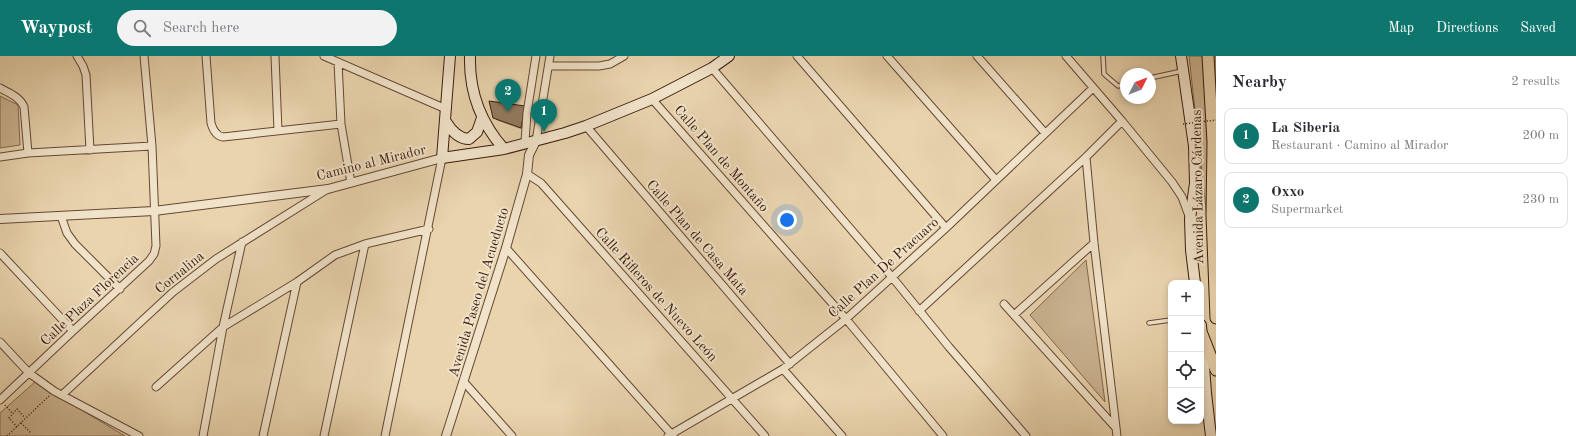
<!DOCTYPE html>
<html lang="en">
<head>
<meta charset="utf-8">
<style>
  body { margin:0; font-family:"Old Standard TT",serif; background:#f2f2f3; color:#2b2b33 }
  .controls { position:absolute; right:12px; bottom:12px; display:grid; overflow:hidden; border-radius:8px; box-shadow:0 2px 6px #0003 }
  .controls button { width:36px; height:36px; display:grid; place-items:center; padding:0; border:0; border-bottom:1px solid #e1e1e2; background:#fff; color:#2b2b33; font:20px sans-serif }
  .compass { position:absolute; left:1120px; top:12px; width:36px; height:36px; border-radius:50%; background:#fff; box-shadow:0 2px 6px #0003; rotate:48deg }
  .you { position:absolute; left:787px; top:164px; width:14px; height:14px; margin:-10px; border:3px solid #fff; border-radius:50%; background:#1a73e8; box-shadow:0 0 0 6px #1a73e833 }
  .badge { display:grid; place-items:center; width:26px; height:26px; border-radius:50%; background:#0f766e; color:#fff; font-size:13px; font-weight:700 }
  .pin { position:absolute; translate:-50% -33px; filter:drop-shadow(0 1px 2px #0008) }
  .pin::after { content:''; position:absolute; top:21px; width:14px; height:12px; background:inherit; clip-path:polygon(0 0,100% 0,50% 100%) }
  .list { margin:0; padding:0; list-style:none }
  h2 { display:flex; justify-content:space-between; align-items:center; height:52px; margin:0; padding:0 16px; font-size:17px }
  h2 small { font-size:13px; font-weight:400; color:#7c7c81 }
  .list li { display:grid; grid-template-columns:26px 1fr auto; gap:12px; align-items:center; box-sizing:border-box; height:56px; margin:0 8px 8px; padding:0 8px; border:1px solid #e1e1e2; border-radius:8px }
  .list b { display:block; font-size:15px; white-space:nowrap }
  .list p { margin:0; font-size:13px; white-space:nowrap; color:#7c7c81 }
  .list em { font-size:13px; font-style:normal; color:#7c7c81 }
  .icon { flex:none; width:22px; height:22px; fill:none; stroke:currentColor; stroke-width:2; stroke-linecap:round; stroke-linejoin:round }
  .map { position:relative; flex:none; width:1216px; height:380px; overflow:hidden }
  header { display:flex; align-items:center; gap:24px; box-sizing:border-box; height:56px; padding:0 20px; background:#0f766e; color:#fff }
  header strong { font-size:19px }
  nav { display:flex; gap:22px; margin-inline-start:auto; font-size:14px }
  .search { width:280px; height:36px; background:#f2f2f3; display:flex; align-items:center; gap:10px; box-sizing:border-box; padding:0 14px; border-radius:22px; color:#7c7c81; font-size:15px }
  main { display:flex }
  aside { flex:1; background:#fff }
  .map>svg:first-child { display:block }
</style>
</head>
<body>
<header>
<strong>Waypost</strong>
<div class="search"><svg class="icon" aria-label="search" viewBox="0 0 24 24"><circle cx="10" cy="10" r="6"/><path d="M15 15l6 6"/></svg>Search here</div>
<nav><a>Map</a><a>Directions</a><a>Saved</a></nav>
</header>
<main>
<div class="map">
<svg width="1216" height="380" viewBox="0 0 1216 380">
  <defs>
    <filter id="shadow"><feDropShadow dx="4" dy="2" stdDeviation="0" flood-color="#0004"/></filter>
  </defs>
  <rect width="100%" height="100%" fill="#e9d4ae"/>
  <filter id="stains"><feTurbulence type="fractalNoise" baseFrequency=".005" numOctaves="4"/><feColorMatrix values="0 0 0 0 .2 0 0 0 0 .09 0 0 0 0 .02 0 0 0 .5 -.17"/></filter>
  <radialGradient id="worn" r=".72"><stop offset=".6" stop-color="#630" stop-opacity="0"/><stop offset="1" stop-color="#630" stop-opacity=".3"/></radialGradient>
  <path fill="#cbb492" stroke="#82674f" d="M1189,0H1216V243Z
    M0,40L18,49L20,89L0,92Z
    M1086,204L1105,346L1030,259Z
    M35,326L125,380H0V357Z"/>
  <path fill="#947b60" stroke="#381a0c" filter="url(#shadow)" d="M489,45L525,50L521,72L493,62Z"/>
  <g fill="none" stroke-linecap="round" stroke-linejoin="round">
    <g stroke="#644834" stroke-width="5.5">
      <path id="service" d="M1103,0L1104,18L1118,30L1126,28
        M1150,22L1182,15
        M1149,267L1171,264"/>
    </g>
    <g stroke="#644834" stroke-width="9">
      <path id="minor" d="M77,0L83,10L86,19L90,94
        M206,0L211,67C213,74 216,80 223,81L341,68
        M275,0L278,75
        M324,0L446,53
        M797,0L946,172
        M887,0L996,124
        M977,0L1045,77
        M1066,0L1122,65L1172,126L1182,141L1189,160
        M338,6L341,68L351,127
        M549,10H599L610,8L624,0
        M712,12L892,221L949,291L1026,380
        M0,32C9,37 20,41 24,51L28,97
        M652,43L846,263L943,380
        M586,70L790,308
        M536,85L550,0
        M525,86L527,57L536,0
        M0,101L28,97L152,90
        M1086,101L1094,187L1117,380
        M527,118L541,127L765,380
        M61,160L67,177L75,188L120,233
        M506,192L673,380
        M0,197L73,275
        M1004,248L1116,372
        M919,255L1086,101L1122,65
        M1014,259L1094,187
        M0,286L29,317L54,335L139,380
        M783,313L842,380
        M464,326L512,380
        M156,331L223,271L297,226L335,199L365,188L429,173
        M62,339L173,236L216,203L326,134
        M0,344L73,275L149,205L154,198L156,190L152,90L144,0
        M203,380L223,271L242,186
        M263,380L297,226
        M324,380L365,188
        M385,380L442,102
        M668,380L783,313L846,263L946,172L1093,32"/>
    </g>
    <g stroke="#644834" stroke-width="10">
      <path id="tertiary" d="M0,163L154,155L328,133L442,102
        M446,380L506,192L527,118L529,99L536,85"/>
    </g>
    <g stroke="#381a0c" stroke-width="12">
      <path id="secondary" d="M450,0L442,102L504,93L565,77L586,70L652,43L712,12L729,0
        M470,0C469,36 480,66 504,93
        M1181,0L1194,90L1195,127L1190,163L1191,194L1195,227
        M446,66C451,74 458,83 469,83L477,76L482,62
        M1201,269L1206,337L1211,380"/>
    </g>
    <g stroke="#381a0c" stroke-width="13">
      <path id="trunk" d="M1208,0L1213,86L1212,159L1216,262
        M1202,278L1216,314"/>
    </g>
    <path stroke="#381a0c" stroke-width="1.5" stroke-dasharray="1 2" stroke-linecap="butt" d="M5,349L13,358
      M21,367L31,377
      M17,371L9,362L17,353L25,362
      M7,380L49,340"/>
    <use href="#service" stroke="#f1e3ca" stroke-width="3.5"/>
    <use href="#minor" stroke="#f1e3ca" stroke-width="7"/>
    <use href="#tertiary" stroke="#f1e3ca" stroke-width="8"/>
    <use href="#secondary" stroke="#f1e3ca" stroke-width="10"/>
    <use href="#trunk" stroke="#e9d4ae" stroke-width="11"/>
    <path stroke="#381a0c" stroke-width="1.5" stroke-dasharray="1 2" stroke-linecap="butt" d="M1183,68L1216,64"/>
  </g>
  <g text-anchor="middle" stroke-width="4" stroke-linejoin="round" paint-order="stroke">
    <g font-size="14" fill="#381a0c" stroke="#f1e3ca">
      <text transform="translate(722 102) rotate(49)" y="5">Calle Plan de Montaño</text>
      <text transform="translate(371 106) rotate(-14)" y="5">Camino al Mirador</text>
      <text transform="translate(1197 131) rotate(-91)" y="5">Avenida Lázaro Cárdenas</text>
      <text transform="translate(698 181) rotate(49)" y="5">Calle Plan de Casa Mata</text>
      <text transform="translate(883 211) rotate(-42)" y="5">Calle Plan De Pracuaro</text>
      <text transform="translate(179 216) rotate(-39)" y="5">Cornalina</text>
      <text transform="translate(478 236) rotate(-73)" y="5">Avenida Paseo del Acueducto</text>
      <text transform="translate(657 238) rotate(48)" y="5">Calle Rifleros de Nuevo León</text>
      <text transform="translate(89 243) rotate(-43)" y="5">Calle Plaza Florencia</text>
    </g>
  </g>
  <rect width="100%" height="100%" filter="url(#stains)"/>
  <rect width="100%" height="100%" fill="url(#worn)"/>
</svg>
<div class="controls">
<button>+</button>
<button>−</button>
<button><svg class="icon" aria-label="locate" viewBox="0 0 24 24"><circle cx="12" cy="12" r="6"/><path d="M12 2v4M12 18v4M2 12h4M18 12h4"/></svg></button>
<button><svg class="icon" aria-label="layers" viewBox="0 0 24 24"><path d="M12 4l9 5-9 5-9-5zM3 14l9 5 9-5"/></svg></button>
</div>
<svg class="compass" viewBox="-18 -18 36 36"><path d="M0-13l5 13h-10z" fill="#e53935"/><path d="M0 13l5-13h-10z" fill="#7c7c81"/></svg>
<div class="you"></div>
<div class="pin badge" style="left:544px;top:76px">1</div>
<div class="pin badge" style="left:508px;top:56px">2</div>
</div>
<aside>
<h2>Nearby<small>2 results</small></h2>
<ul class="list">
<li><span class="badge">1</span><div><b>La Siberia</b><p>Restaurant · Camino al Mirador</p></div><em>200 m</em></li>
<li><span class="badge">2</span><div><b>Oxxo</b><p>Supermarket</p></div><em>230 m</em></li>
</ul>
</aside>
</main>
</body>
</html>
